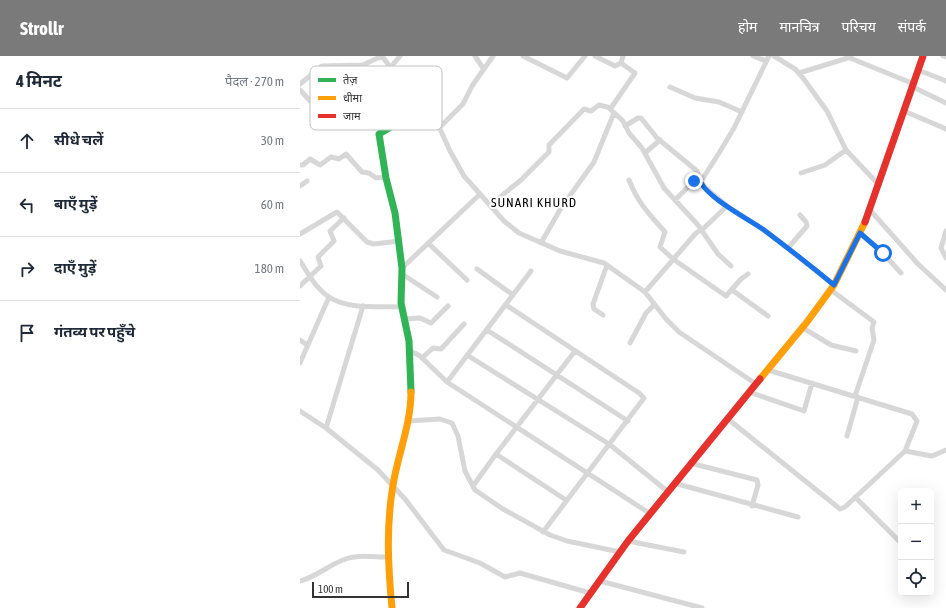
<!DOCTYPE html>
<html lang="hi">
<head>
<meta charset="utf-8">
<style>
  body { margin:0; font-family:"Asap Condensed","Noto Sans Devanagari",sans-serif; background:#f6f6f7; color:#1f2937 }
  .controls { position:absolute; right:12px; bottom:12px; display:grid; overflow:hidden; border-radius:6px; box-shadow:0 4px 16px #0002 }
  .controls button { width:36px; height:36px; display:grid; place-items:center; padding:0; border:0; border-bottom:1px solid #e0e1e3; background:#fff; color:#1f2937; font:20px sans-serif }
  .scale { position:absolute; left:12px; bottom:10px; width:97px; box-sizing:border-box; padding-left:4px; border:2px solid #333; border-top:0; font-size:11px; line-height:14px; white-space:nowrap; color:#333; -webkit-text-stroke:3px #fff; paint-order:stroke }
  .stop { position:absolute; width:12px; height:12px; margin:-9px; border:3px solid #1a73e8; border-radius:50%; background:#fff }
  .stop.end { background:#1a73e8; border-color:#fff; box-shadow:0 1px 4px #0008 }
  .list { margin:0; padding:0; list-style:none }
  h2 { display:flex; justify-content:space-between; align-items:center; height:52px; margin:0; padding:0 16px; font-size:17px }
  h2 small { font-size:13px; font-weight:400; color:#747a83 }
  .list li { display:grid; grid-template-columns:26px 1fr auto; gap:12px; align-items:center; box-sizing:border-box; height:64px; padding:0 16px; border-top:1px solid #e0e1e3 }
  .list b { display:block; font-size:15px; white-space:nowrap }
  .list em { font-size:13px; font-style:normal; color:#747a83 }
  .icon { flex:none; width:22px; height:22px; fill:none; stroke:currentColor; stroke-width:2; stroke-linecap:round; stroke-linejoin:round }
  .map { position:relative; flex:none; width:646px; height:552px; overflow:hidden }
  header { display:flex; align-items:center; gap:24px; box-sizing:border-box; height:56px; padding:0 20px; background:#7a7a7a; color:#fff }
  header strong { font-size:19px }
  nav { display:flex; gap:22px; margin-inline-start:auto; font-size:14px }
  main { display:flex }
  aside { flex:1; background:#fff }
  .map>svg:first-child { display:block }
</style>
</head>
<body>
<header>
<strong>Strollr</strong>
<nav><a>होम</a><a>मानचित्र</a><a>परिचय</a><a>संपर्क</a></nav>
</header>
<main>
<aside>
<h2>4 मिनट<small>पैदल · 270 m</small></h2>
<ul class="list">
<li><svg class="icon" aria-label="ahead" viewBox="0 0 24 24"><path d="M12 20V5M6 11l6-6 6 6"/></svg><div><b>सीधे चलें</b></div><em>30 m</em></li>
<li><svg class="icon" aria-label="left" viewBox="0 0 24 24"><path d="M17 20v-9H6M10 6l-5 5 5 5"/></svg><div><b>बाएँ मुड़ें</b></div><em>60 m</em></li>
<li><svg class="icon" aria-label="right" viewBox="0 0 24 24"><path d="M7 20v-9h11M14 6l5 5-5 5"/></svg><div><b>दाएँ मुड़ें</b></div><em>180 m</em></li>
<li><svg class="icon" aria-label="arrive" viewBox="0 0 24 24"><path d="M6 21V4h12l-3 4 3 4H6"/></svg><div><b>गंतव्य पर पहुँचे</b></div></li>
</ul>
</aside>
<div class="map">
<svg width="646" height="552" viewBox="0 0 646 552">
  <rect width="100%" height="100%" fill="#fff"/>
  <g fill="none" stroke-linecap="round" stroke-linejoin="round">
    <path stroke="#d7d7d7" stroke-width="5" d="M82,0L115,45L136,64L150,95L164,120L204,165L219,177L260,195L304,207L345,236L366,263L379,276L456,328
      M175,0L183,12
      M223,0L267,22L285,0
      M295,0L315,10L321,7
      M453,0L466,5
      M474,0L495,13L503,22L527,55L546,94L579,129
      M643,0L646,1
      M550,2L614,28
      M90,12L100,0
      M618,14L646,25
      M499,17L551,1
      M0,28L22,10L63,9L82,0
      M370,31L395,42L419,46L442,56
      M613,31L646,47
      M0,34L13,48L28,34L70,56L77,62L82,74
      M310,53L323,65L329,77L342,92L364,132L398,169L418,198L431,210
      M604,55L646,73
      M325,70L338,62H341L357,82L397,115L401,127L408,134L427,150L463,173L534,229
      M140,71L163,48L172,30L193,0
      M345,97L360,84
      M0,109H3L10,103L20,109L31,101L39,103L46,98L62,116L69,117L76,122L86,121
      M501,117L525,109L546,94
      M329,124C338,147 349,158 365,176L360,191L373,203L426,240L441,223L448,218
      M0,130L7,125
      M375,144L393,126L403,122L419,97L434,72L469,0
      M190,149L221,124L249,96V89L284,53L291,55L299,49L311,52L335,17L321,7L323,0
      M570,154L618,208L646,234
      M646,175L641,192L646,202
      M560,177L580,194L601,217
      M0,178L37,156L67,186L74,188L99,185
      M128,187L167,224
      M241,187L261,152L294,106L314,57
      M488,192L507,170L506,166L500,159
      M0,205C8,217 16,233 29,241C49,254 79,250 102,251
      M102,212L179,139
      M177,213L213,239
      M102,218L137,241
      M0,230L21,210L18,201L34,185L30,175L44,162
      M432,234L468,260
      M531,234L574,266L572,272L574,284L555,340
      M345,236L396,177L404,172L427,150
      M206,249L339,337L344,342L243,476
      M303,259L294,253L293,248L307,209
      M104,263L120,262L131,267L148,250
      M503,272L531,289L556,295
      M187,274L328,365
      M0,284L7,289
      M330,287L346,257L354,249
      M109,294L120,300L147,326L349,457
      M167,299L309,388L367,435
      M122,302L133,292L141,293L164,268
      M0,307L29,241
      M468,314L612,358L617,365L605,395
      M147,326L231,215
      M449,336L504,355L512,327
      M0,355L26,372L78,414L105,443L144,494L180,507L205,521L220,517L290,537
      M428,363L540,453L545,451L605,395L632,400L646,394
      M108,365L140,363L152,367L158,380L165,415L175,434L203,453L250,479L267,485L320,496
      M26,372L63,250
      M547,380L558,341
      M196,398L266,444
      M390,407L457,424L458,429L452,450
      M374,427L498,461
      M173,430L196,398L275,295
      M555,441L601,487
      M328,485L384,496
      M0,525C18,520 27,510 43,504C56,498 73,501 87,501
      M300,525L402,552"/>
    <path stroke="#30b455" stroke-width="7" d="M111,336L109,285L101,247L102,212L95,157L86,122L79,78L94,69L130,59"/>
    <path stroke="#ff9f0a" stroke-width="7" d="M460,323L507,266L534,229L565,166
      M92,552C88,510 86,471 93,429C98,398 111,368 111,336"/>
    <path stroke="#e5322d" stroke-width="7" d="M565,166L623,0
      M280,552L328,485L460,323"/>
  </g>
  <g fill="none" stroke-linecap="round" stroke-linejoin="round">
    <path stroke="#1a73e8" stroke-width="5" d="M394,125L400,124C404,140 450,164 464,174C488,192 511,210 534,229L560,177L583,197"/>
  </g>
  <g text-anchor="middle" stroke-width="4" stroke-linejoin="round" paint-order="stroke">
    <g font-size="13" letter-spacing="1" fill="#000" stroke="#fff">
      <text x="234" y="151">SUNARI KHURD</text>
    </g>
  </g>
  <rect x="10" y="10" width="132" height="64" rx="6" fill="#fff" stroke="#c2c2c2" stroke-width="1"/>
  <rect x="18" y="22" width="18" height="4" fill="#30b455"/>
  <rect x="18" y="40" width="18" height="4" fill="#ff9f0a"/>
  <rect x="18" y="58" width="18" height="4" fill="#e5322d"/>
  <g font-size="11" fill="#333">
    <text x="43" y="28">तेज़</text>
    <text x="43" y="46">धीमा</text>
    <text x="43" y="64">जाम</text>
  </g>
</svg>
<div class="controls">
<button>+</button>
<button>−</button>
<button><svg class="icon" aria-label="locate" viewBox="0 0 24 24"><circle cx="12" cy="12" r="6"/><path d="M12 2v4M12 18v4M2 12h4M18 12h4"/></svg></button>
</div>
<div class="scale">100 m</div>
<div class="stop" style="left:583px;top:197px"></div>
<div class="stop end" style="left:394px;top:125px"></div>
</div>
</main>
</body>
</html>
